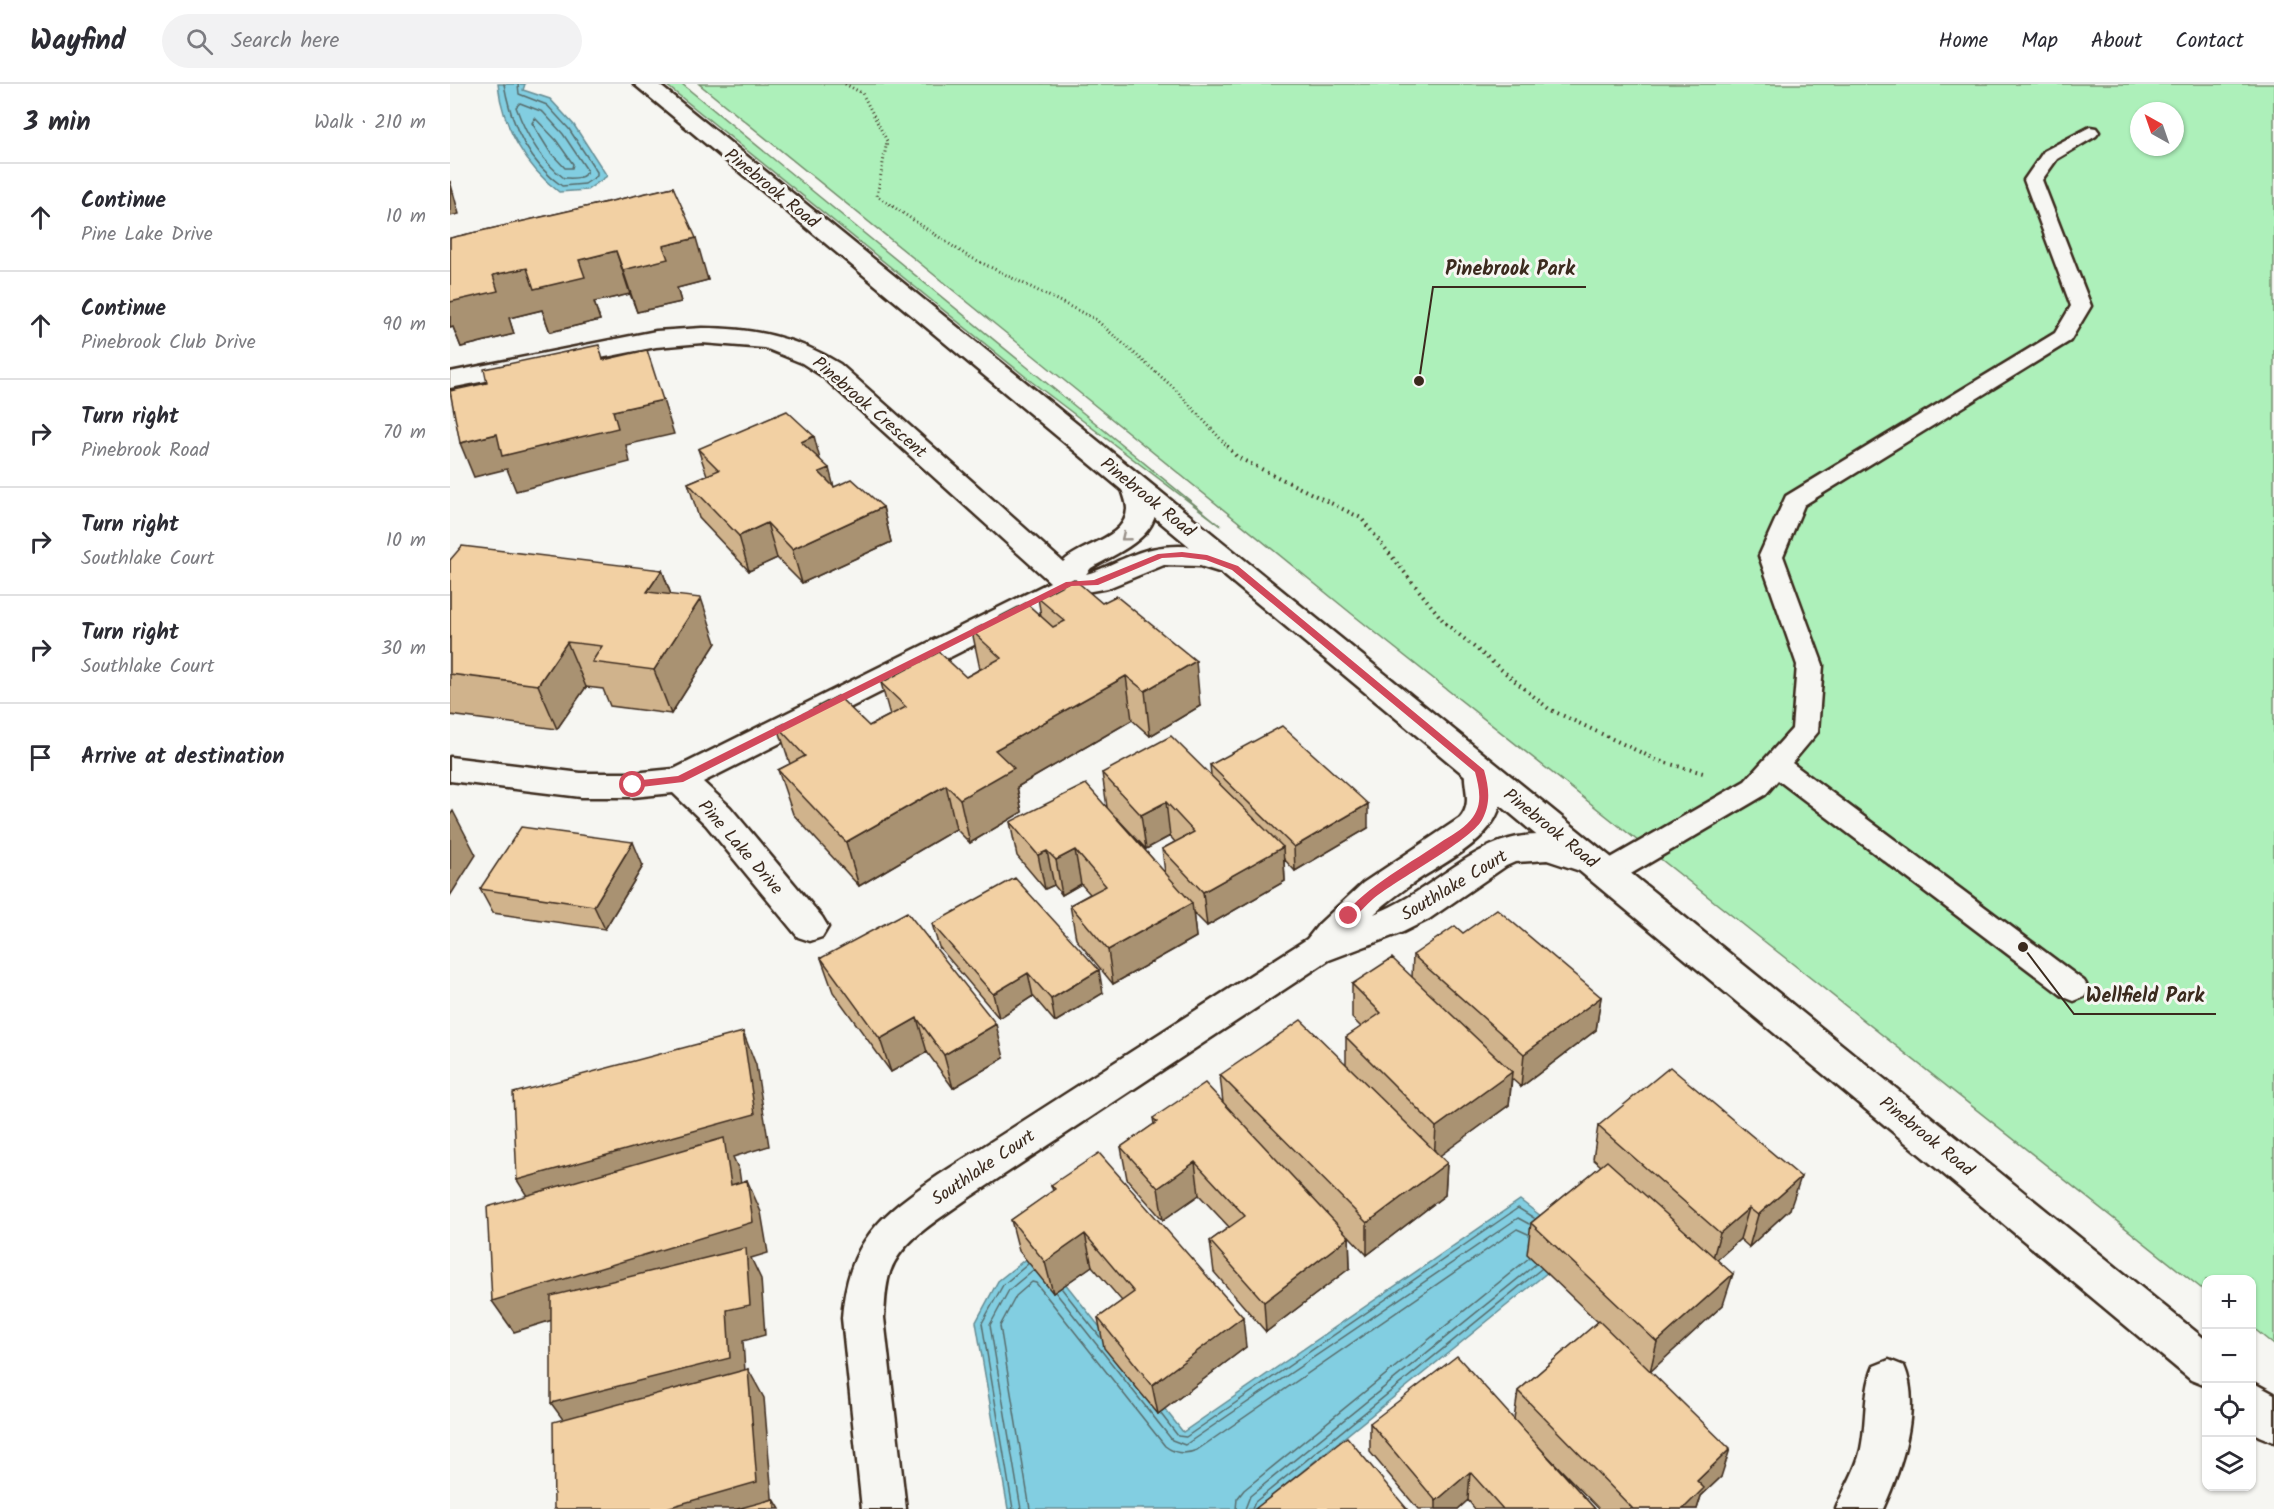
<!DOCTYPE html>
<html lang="en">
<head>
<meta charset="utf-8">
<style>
  body { margin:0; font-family:Kalam,sans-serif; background:#f2f2f3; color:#2b2b33 }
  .controls { position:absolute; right:18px; bottom:18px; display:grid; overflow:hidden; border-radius:12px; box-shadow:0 2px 4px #0004 }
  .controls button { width:54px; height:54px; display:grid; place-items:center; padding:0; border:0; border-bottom:2px solid #e1e1e2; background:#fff; color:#2b2b33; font:30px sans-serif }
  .compass { position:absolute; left:1680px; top:18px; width:54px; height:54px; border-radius:50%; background:#fff; box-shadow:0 2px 4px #0004; rotate:320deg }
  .stop { position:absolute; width:18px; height:18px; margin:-14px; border:4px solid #d1495b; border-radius:50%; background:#fff }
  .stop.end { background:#d1495b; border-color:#fff; box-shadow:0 2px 6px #0008 }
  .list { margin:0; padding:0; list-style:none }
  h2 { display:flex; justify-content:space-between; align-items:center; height:78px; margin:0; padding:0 24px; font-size:26px }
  h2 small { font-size:20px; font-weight:400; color:#7c7c81 }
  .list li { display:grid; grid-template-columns:39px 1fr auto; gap:18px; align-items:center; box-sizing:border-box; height:108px; padding:0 24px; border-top:2px solid #e1e1e2 }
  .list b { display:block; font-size:22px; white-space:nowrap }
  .list p { margin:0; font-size:20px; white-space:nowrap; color:#7c7c81 }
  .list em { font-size:20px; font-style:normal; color:#7c7c81 }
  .icon { flex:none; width:33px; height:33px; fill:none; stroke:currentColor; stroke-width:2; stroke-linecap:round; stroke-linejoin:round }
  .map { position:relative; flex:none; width:1824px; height:1425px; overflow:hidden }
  header { display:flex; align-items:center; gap:36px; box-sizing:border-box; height:84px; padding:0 30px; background:#fff; border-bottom:2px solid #e1e1e2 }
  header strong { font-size:28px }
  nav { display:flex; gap:33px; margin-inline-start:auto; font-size:21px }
  .search { width:420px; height:54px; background:#f2f2f3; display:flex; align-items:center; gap:15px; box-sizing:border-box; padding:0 21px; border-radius:33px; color:#7c7c81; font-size:22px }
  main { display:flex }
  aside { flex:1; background:#fff }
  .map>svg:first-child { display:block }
</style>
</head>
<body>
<header>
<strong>Wayfind</strong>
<div class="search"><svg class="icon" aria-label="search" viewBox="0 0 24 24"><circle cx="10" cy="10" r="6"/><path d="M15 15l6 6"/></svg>Search here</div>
<nav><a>Home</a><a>Map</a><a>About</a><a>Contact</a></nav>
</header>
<main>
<aside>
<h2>3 min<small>Walk · 210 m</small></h2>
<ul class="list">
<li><svg class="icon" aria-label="ahead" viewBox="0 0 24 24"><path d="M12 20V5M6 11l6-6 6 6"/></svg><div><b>Continue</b><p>Pine Lake Drive</p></div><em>10 m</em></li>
<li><svg class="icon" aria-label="ahead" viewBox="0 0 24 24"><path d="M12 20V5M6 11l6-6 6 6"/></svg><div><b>Continue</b><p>Pinebrook Club Drive</p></div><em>90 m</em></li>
<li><svg class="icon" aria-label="right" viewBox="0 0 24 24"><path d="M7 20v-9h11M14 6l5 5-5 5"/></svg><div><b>Turn right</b><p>Pinebrook Road</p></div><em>70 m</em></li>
<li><svg class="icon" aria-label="right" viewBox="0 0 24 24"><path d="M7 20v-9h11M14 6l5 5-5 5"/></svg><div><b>Turn right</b><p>Southlake Court</p></div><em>10 m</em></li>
<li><svg class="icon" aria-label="right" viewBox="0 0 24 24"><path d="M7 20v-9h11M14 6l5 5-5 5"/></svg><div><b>Turn right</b><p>Southlake Court</p></div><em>30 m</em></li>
<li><svg class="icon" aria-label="arrive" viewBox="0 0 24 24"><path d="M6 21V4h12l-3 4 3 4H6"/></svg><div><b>Arrive at destination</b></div></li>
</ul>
</aside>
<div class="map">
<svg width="1824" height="1425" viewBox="0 0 1824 1425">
  <rect width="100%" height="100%" fill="#f6f6f2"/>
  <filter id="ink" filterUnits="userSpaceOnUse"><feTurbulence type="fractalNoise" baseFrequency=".0167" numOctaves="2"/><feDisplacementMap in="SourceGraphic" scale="12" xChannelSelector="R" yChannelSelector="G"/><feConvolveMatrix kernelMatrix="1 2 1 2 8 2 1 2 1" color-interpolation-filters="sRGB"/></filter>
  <g filter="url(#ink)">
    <path fill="#adf0ba" stroke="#748d6c" stroke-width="1.5" fill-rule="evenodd" d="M215,0H232L771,442L582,298Z
      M249,0H1824V1261L1802,1243V1196H1756V1208L902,530ZM1689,27H1725V63H1689Z"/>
    <path fill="#82cee1" stroke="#668c93" stroke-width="1.5" d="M48,0H75L73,6L100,15L124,41L157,92L137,106L109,108C76,83 52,42 48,0Z
      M1070,1116L1130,1162L806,1425H558L526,1238L548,1197L588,1165L733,1348Z"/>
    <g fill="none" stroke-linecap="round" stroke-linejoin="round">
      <path stroke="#576c6c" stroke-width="1.5" d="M54,0C61,40 78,78 112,102L135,100L147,92V88L119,45L97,21L69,10L68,0
        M70,19L93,28L113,50L137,86C135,96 122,94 114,94C90,76 76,51 66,23Z
        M85,34L106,56L123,80L122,84H115L100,68L82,39Z
        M612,1205L650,1253
        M606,1209L722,1356L735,1361L1068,1134L1079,1140
        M711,1330L728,1352L736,1353L1068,1124L1084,1134
        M563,1425L532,1239L553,1201L578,1180
        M571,1425L540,1241L559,1206L583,1186
        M580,1425L550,1242L566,1212L582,1198L586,1199L715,1362C725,1370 735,1371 747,1366L1067,1145L1078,1150
        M786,1425L787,1415L794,1406L1079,1174
        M795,1425L800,1412L1086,1180
        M802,1425L805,1418L1091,1185"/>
      <g stroke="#3b2a1e" stroke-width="5">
        <path id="lane" d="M1640,43L1646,44L1649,48L1646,52L1607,75L1592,96L1641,222L1620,257L1354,421L1333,472L1373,581L1368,648L1342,679L1634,897L1639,905L1634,913L1624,917L1614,913L1328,696L1315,711L1167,798L1157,801L1147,798L1143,790L1147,782L1295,697L1342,645L1347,581L1309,472L1336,412L1605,249L1621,222L1574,96L1594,67Z"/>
      </g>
      <g stroke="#3b2a1e" stroke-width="5">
        <path id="street" d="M252,244C303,244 347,253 390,280L613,478C630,460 676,455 677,425C677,418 673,409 671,402L675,396L685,393L695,396C728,445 676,464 641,484L636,490C649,487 662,479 675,474C705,460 735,459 767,467C779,471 793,473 800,484L795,491L785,493L750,482L714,481L658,504L625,510L253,698L280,723L372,833L378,843L372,853L360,857L348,853L256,741L223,709L183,713H131L0,697V673L131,689H183L224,685L600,498L372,292L352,279L315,264L252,259L206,263L0,304V288L206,247Z
          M1030,674L1042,678C1076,739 1010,769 968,796C953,806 938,817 924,830C996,803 1038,730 1124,757C1138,762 1155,766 1162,779L1157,788L1145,792L1097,776L1065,778L1056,782L979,835L953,848L879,876L517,1115C491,1134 451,1156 440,1188C435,1203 435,1219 434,1234L456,1425H412L392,1234C398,1157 429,1132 489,1091L857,855L869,840L913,799L1010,734C1026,716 1008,695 1018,678Z
          M1439,1276L1454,1282C1472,1323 1451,1386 1433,1425H1386C1394,1404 1406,1387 1411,1365C1417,1337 1413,1307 1424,1282Z"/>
      </g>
      <g stroke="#3b2a1e" stroke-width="5">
        <path id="secondary" d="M184,0H208L1756,1256V1302L1741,1296Z
          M1802,1298L1824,1310V1358L1809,1352L1802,1346Z"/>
      </g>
      <path stroke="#3b2a1e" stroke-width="3" stroke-dasharray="1 3" stroke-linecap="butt" d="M395,0L412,9L437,57L427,112L516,171L645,235L724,304L778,363"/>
      <path stroke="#3b2a1e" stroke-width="4" stroke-dasharray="1.5 4.5" stroke-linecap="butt" d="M777,362L787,373L911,434L995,539L1099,625L1209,677L1257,690"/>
      <use href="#lane" fill="#f6f6f2" fill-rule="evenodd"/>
      <use href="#street" fill="#f6f6f2" fill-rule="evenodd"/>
      <use href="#secondary" fill="#f6f6f2" fill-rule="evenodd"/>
    </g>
    <path fill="#d0b38c" stroke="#3b2a1e" stroke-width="1.5" fill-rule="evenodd" d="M223,103L258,196L227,204L231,218L187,228L180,210L144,218L150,236L100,248L92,226L59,234L64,250L11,263L3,243L0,244V154Z
      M248,365L370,376L383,402L433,423L441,458L352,499L327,474L299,487L249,434L238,399L257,391Z
      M0,476L212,486L221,511L266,559L221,630L160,622L153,605L136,603L107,645L0,631Z
      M588,514L750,622L700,652L682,636L567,703L572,728L520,759L506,745L409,802L343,730L328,686L340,680L328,643L419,642L440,631L431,599L516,593L530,585L522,547L591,532Z
      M760,681L918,744L845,787L834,775L835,797L757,842L743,828L746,853L663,900L626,855L620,821L640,810L631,800L612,811L604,801L595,805L567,772L560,738L657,723L652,689L761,691ZM666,733L696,765L720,752L725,758L712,765L715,789Z
      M193,782L155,845L43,829L30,805Z
      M482,840L653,909L605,938L583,912L549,934L489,863Z
      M1013,849L1151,913L1146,946L1071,1003L1062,995L1059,1021L990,1071L997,1079L995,1111L917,1171L899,1152L900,1184L816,1248L764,1188L760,1157L779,1143L749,1111L713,1136L677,1095L671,1063L704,1040L703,1034L773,1019L770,991L896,980V953L911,943L902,934V900L962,893L963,871Z
      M371,874L554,974L503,1004L477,968L441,988L383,908Z
      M1148,1042L1340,1125L1299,1163L1290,1155L1267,1176L1273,1221L1200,1287L1271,1393L1251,1412L1247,1425H1149L1087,1361L1145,1425H1025L1018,1416L1008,1425H968L920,1368V1339L1064,1335L1068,1307L1148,1238L1077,1170L1081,1139L1151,1082L1143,1075Z
      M601,1101L796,1263L708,1330L654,1264L648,1234L672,1217L642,1182L603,1209L569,1167L561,1136L603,1107Z"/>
    <path fill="#a99272" stroke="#3b2a1e" stroke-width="1.5" d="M0,97L9,130L0,132Z
      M246,154L258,196L227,204L231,218L187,228L173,186L213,162Z
      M166,167L180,210L144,218L150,236L100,248L92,226L59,234L64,250L11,263L3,243L0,244V218L43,191L77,184L129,176Z
      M213,316L224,350L176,361L180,378L66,407L57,385L24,393L10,359L47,350L163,327Z
      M364,352L373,387L379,384L388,419L351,358Z
      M433,423L441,458L352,499L342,465Z
      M317,439L327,474L299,487L289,452Z
      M212,486L228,530L197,508Z
      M251,514L266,559L221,630L204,586Z
      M117,558L136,603L107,645L88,601Z
      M746,577L750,622L700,652L695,607Z
      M676,592L682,636L567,703L572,728L520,759L510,715L545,666Z
      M496,701L506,745L409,802L396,758Z
      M716,718L720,752L696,765L691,731Z
      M918,720V744L845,787L844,763Z
      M3,727L26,771L0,812V731Z
      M183,758L193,782L155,845L144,822Z
      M833,763L835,797L757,842L753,808Z
      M625,766L631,800L612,811L606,776Z
      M597,767L604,801L595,805L588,771Z
      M742,819L746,853L663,900L658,866Z
      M649,886L653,909L605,938L601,915Z
      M578,889L583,912L549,934L543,910Z
      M1151,913L1146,946L1071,1003L1074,970Z
      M467,934L477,968L441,988L430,955Z
      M546,940L554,974L503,1004L494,971Z
      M293,948L306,981L319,1062L283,1073L289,1086L296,1133L281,1101L87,1128L67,1096Z
      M1062,988L1059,1021L984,1076L986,1043Z
      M745,1078L749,1111L713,1136L708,1104Z
      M997,1079L995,1111L917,1171V1139Z
      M1351,1093L1340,1125L1299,1163L1308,1131Z
      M297,1096L311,1128L318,1169L301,1174L311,1195L315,1251L293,1257L296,1303L122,1348L101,1319L277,1226L297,1175L64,1248L42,1217Z
      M1299,1124L1290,1155L1261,1181L1270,1149Z
      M635,1150L642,1182L603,1209L595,1178Z
      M899,1153L900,1184L816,1248L814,1218Z
      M1283,1190L1273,1221L1200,1288L1207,1258Z
      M793,1233L796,1263L708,1330L702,1301Z
      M298,1285L314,1314L323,1425H213Z
      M1280,1365L1271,1393L1251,1412L1247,1425H1233L1247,1397Z
      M1020,1388L1018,1416L1008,1425H986V1417Z
      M324,1415L330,1425H325Z"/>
    <path fill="#f2d0a3" stroke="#3b2a1e" stroke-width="1.5" d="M223,103L246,154L213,162L218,175L173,186L166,167L129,176L135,193L84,205L77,184L43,191L48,207L0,218V154Z
      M149,261L153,276L197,266L213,316L163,327L168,344L52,372L47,350L10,359L0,307L37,299L34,285Z
      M337,327L364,352L351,358L379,384L369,388L384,403L402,395L433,423L342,465L317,439L289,452L238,399L269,386L248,365Z
      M12,462L212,486L197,508L251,514L204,586L142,578L152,562L117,558L88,601L0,590V476Z
      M624,495L652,519L666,512L746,577L695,607L676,592L545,666L564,684L510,715L496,701L396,758L328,686L355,672L328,643L388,612L419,642L456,623L431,599L489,568L516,593L551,574L522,547L576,519L603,543L615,537L588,514Z
      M832,642L918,720L844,763L760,681Z
      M721,652L833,763L753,808L712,765L744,748L716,718L691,731L652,689Z
      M636,700L742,819L658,866L620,821L656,802L625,766L606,776L597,767L588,771L560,738Z
      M71,743L183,758L144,822L30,805Z
      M565,794L649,886L601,915L578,889L543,910L482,840Z
      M1047,825L1151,913L1074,970L963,871L1005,842L1013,849Z
      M457,828L546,940L494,971L467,934L430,955L371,874Z
      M942,874L1062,988L986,1043L896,953L931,929L902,900Z
      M851,936L997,1079L917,1139L770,991Z
      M293,948L305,1030L67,1096L63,1009Z
      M1220,983L1351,1093L1308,1131L1299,1124L1270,1149L1148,1042Z
      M755,999L899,1153L814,1218L760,1157L795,1132L745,1078L708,1104L671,1063L707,1038L703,1034Z
      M274,1054L281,1101L297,1096L303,1138L42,1217L37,1123Z
      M649,1069L793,1233L702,1301L648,1234L684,1208L635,1150L595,1178L561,1136L605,1105L601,1101Z
      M1157,1077L1283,1190L1207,1258L1081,1139Z
      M296,1164L300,1221L277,1226L280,1274L101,1319V1212Z
      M1149,1237L1280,1365L1247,1397L1254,1404L1233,1425H1183L1068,1307Z
      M1007,1272L1145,1425H1053L1020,1388L986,1417L920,1339Z
      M298,1285L307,1398L213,1425H104L103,1338Z
      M897,1353L957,1425H805Z
      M324,1415L325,1425H287Z"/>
    <defs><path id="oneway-chevron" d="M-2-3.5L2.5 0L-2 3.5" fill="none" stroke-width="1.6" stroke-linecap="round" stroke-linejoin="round" transform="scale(1.5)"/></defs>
    <use stroke="#989088" href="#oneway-chevron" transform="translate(675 453) rotate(141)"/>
  </g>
  <path fill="#d1495b" d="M732,468L757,471L788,482L1034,686C1039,704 1041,719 1032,736C1020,757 946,796 923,815C916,821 910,828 903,835L899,836L894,832C913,804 966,776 994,756C1004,750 1017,742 1023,733C1033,719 1029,703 1025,688L782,486L756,476L732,473L712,474L648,501L621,502L233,698L183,704L178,701L183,697L228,692L616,498L644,496L708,470Z"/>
  <g text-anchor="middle" stroke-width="6" stroke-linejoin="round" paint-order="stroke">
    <g font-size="18" fill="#3b2a1e" stroke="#f6f6f2">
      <text transform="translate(322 104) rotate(39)" y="6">Pinebrook Road</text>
      <text transform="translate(420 323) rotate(41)" y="6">Pinebrook Crescent</text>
      <text transform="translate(698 413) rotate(39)" y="6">Pinebrook Road</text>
      <text transform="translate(1101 744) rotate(39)" y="6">Pinebrook Road</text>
      <text transform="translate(291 763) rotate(49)" y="6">Pine Lake Drive</text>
      <text transform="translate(1004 801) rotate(-31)" y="6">Southlake Court</text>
      <text transform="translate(1477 1052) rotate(39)" y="6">Pinebrook Road</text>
      <text transform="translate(533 1083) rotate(-34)" y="6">Southlake Court</text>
    </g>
  </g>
  <path fill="none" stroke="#3b2a1e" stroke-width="2" d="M969 297L983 203H1136M1573 863L1624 930H1766"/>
  <g fill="#3b2a1e" stroke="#f6f6f2" stroke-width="2">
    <circle cx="969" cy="297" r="6"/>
    <circle cx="1573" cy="863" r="6"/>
  </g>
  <g font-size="20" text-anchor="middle" font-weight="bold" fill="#3b2a1e" stroke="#f6f6f2" stroke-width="6" stroke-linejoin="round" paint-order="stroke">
    <text x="1060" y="191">Pinebrook Park</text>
    <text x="1695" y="918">Wellfield Park</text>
  </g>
</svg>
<div class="controls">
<button>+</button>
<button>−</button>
<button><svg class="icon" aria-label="locate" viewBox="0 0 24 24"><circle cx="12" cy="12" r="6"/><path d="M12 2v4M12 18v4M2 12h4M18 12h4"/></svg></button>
<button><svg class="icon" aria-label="layers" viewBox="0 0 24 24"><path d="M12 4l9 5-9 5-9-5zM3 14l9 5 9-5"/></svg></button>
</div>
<svg class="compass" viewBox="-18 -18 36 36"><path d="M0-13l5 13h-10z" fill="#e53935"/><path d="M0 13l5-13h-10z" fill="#7c7c81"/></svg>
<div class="stop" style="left:183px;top:701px"></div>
<div class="stop end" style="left:899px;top:832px"></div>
</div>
</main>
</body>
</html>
